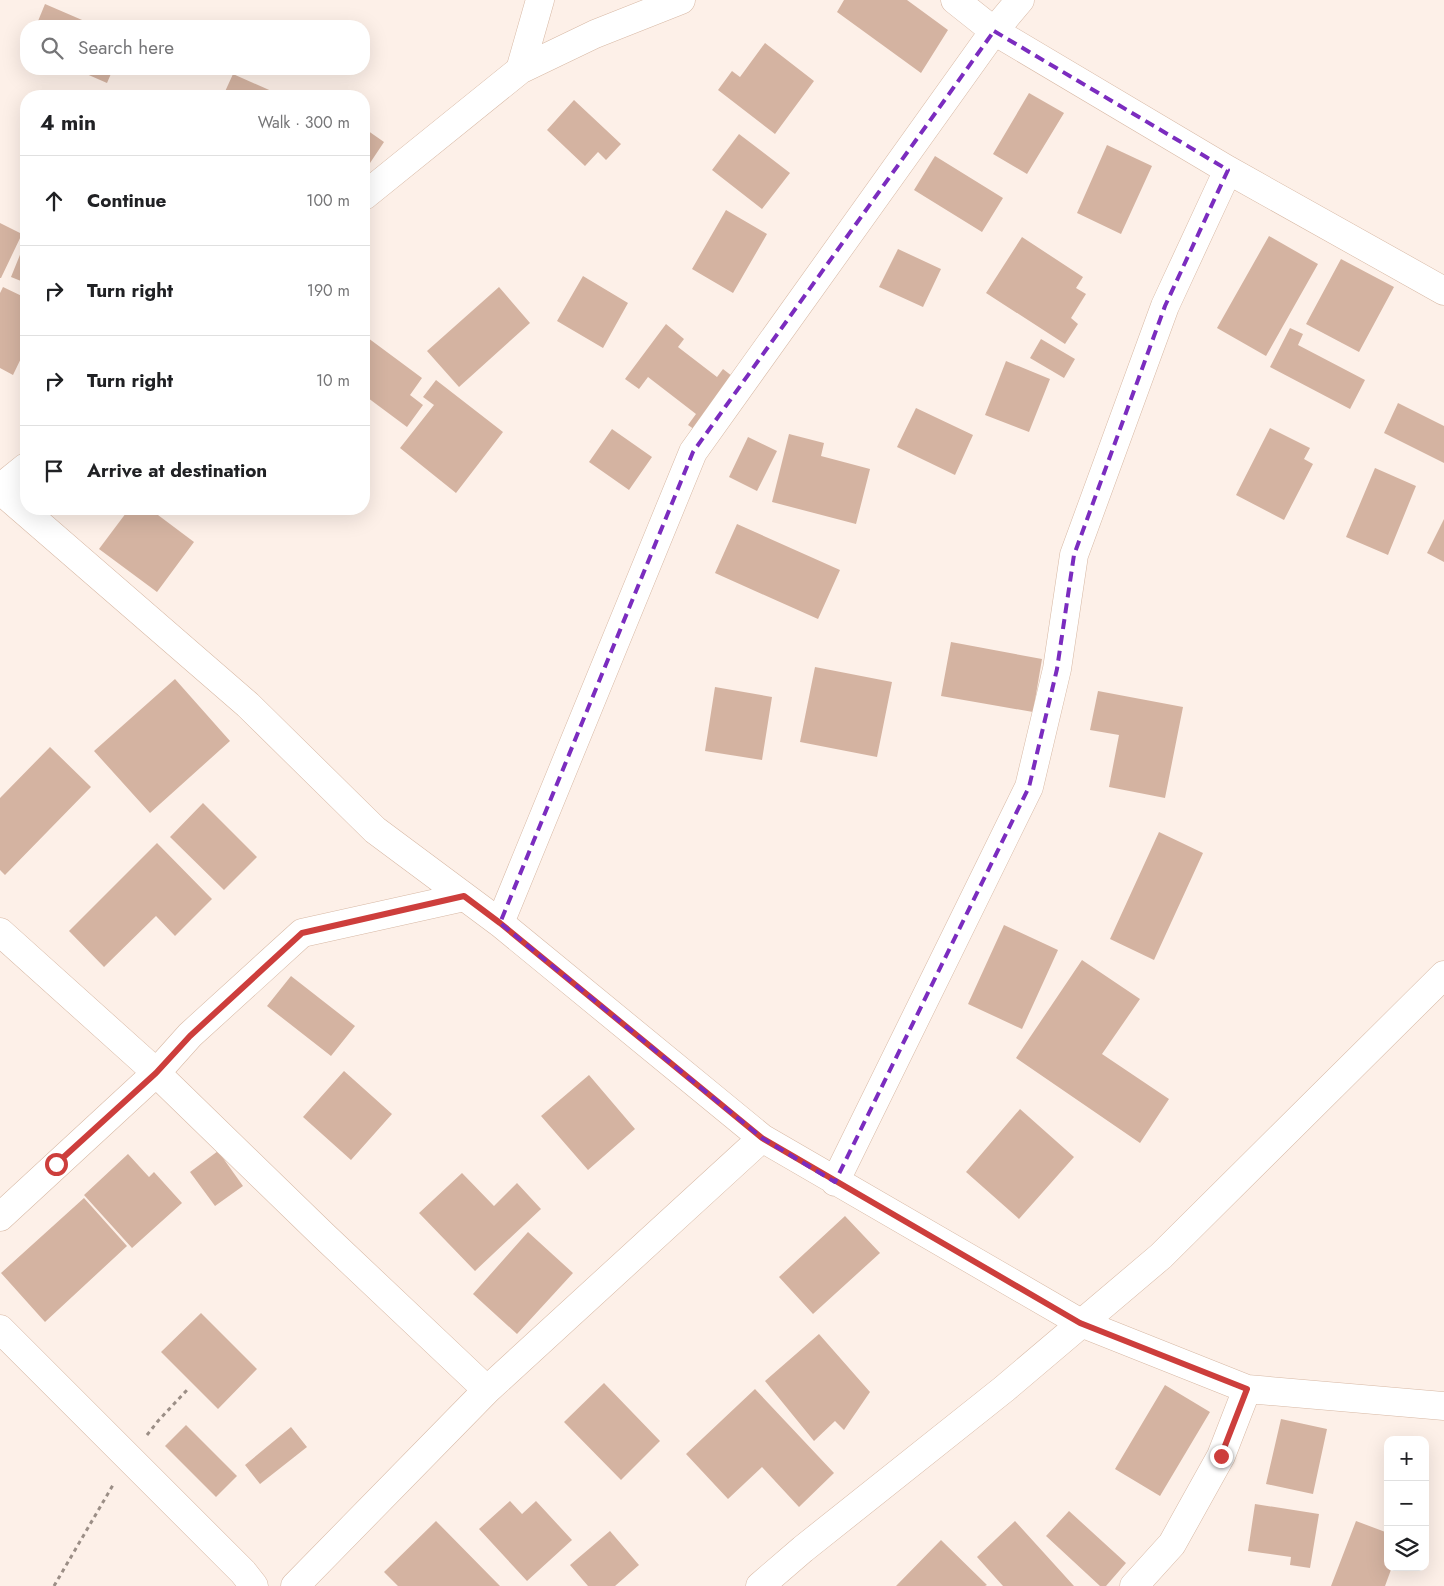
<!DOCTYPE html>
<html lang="en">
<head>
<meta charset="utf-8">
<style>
  body { margin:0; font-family:Jost,sans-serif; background:#f2f2f2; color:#202124 }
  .controls { position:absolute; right:15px; bottom:15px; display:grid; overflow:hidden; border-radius:10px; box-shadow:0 5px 20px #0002 }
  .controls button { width:45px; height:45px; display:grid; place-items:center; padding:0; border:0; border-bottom:1px solid #e0e0e0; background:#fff; color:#202124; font:25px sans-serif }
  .stop { position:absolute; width:15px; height:15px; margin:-11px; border:4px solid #cd3e3c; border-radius:50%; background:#fff }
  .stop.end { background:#cd3e3c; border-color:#fff; box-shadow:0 1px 5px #0008 }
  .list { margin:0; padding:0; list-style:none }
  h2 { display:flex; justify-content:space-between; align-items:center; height:65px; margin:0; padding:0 20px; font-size:21px }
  h2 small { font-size:16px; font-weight:400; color:#757577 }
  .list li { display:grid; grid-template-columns:32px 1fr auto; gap:15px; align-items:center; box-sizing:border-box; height:90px; padding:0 20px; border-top:1px solid #e0e0e0 }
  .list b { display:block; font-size:19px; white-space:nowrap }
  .list em { font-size:16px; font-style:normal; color:#757577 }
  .icon { flex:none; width:28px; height:28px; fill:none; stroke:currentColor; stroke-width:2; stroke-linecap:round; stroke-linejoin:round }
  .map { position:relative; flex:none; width:1444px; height:1586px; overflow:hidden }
  .search { position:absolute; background:#fff; box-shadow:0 5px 20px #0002; left:20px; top:20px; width:350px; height:55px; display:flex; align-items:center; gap:12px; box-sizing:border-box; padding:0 18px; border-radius:20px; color:#757577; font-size:19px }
  .panel { position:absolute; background:#fff; box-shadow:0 5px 20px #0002; left:20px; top:90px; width:350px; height:425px; border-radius:20px }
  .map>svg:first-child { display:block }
</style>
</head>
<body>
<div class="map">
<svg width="1444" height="1586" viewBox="0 0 1444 1586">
  <rect width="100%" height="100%" fill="#fdf0e8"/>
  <path fill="#d4b3a1" d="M844,0H907L948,30L921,73L837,12Z
    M45,4L96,26H36Z
    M765,43L814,81L775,134L718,90L732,71L740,77Z
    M75,69H113L107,83Z
    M233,74L276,93L274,96H223Z
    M1029,93L1064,113L1027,174L993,154Z
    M574,100L621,144L606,160L598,152L585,166L547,130Z
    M364,128L384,142L364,172Z
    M739,134L790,173L762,209L712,170Z
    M1107,145L1152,166L1121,234L1077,213Z
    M935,156L1003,198L982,232L914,190Z
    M726,210L767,234L733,293L692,269Z
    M0,223L22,234L1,278H0Z
    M1269,236L1318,264L1266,356L1217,328Z
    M1022,237L1083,277L1076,288L1086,294L1071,318L1078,324L1065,344L986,293Z
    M26,240V283L11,277Z
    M898,249L941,269L923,307L879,287Z
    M1341,259L1394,287L1359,352L1306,324Z
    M583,276L628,303L603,348L557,321Z
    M3,287L26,298V348L13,375L0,368V293Z
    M499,287L530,323L459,387L427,351Z
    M666,324L684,339L678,347L717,377L723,369L737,380L698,432L688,425L696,414L648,377L639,389L625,379Z
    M1290,328L1303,334L1298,345L1365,380L1350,409L1270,367Z
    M364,335L422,378L410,395L423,405L407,427L364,395Z
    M1041,339L1075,359L1064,378L1030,358Z
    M1006,361L1050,379L1029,432L985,415Z
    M436,380L503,432L456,493L400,448L434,405L423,397Z
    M1398,403L1444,426V463L1384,433Z
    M916,408L973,435L955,475L897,447Z
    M1270,428L1310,448L1304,459L1313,464L1284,520L1236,495Z
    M612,429L652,457L629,490L589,462Z
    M789,434L824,443L821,456L870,469L856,524L772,502Z
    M748,437L777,451L757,491L729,477Z
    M1375,468L1416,486L1388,555L1346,537Z
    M129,509H150L194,542L157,592L99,549Z
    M1444,519V562L1427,553Z
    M737,524L840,570L818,619L715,573Z
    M951,642L1042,659L1033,712L941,696Z
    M815,667L892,682L877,757L800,742Z
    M175,679L230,741L150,813L94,751Z
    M715,687L772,697L762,760L705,751Z
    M1098,691L1183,707L1165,798L1109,787L1119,735L1090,730Z
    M50,747L91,787L5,875L0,870V798Z
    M203,803L257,857L224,890L170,837Z
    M1159,832L1203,853L1154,960L1110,939Z
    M157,843L212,899L175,936L156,916L104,967L69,931Z
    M1004,925L1058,950L1022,1029L968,1004Z
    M1082,960L1140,999L1102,1054L1169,1099L1140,1143L1016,1058Z
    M291,976L355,1026L331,1056L267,1006Z
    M344,1071L392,1114L351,1160L303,1117Z
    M589,1075L635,1129L588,1170L541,1116Z
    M1020,1109L1074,1157L1019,1219L966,1172Z
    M218,1151L243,1186L215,1206L190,1172Z
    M128,1154L149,1177L154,1172L182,1203L132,1248L84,1195Z
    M462,1173L494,1206L517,1183L541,1209L475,1271L419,1213Z
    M84,1198L127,1246L45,1322L1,1273Z
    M845,1216L880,1253L813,1314L779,1277Z
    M528,1232L573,1273L517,1334L473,1294Z
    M201,1313L257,1369L218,1409L161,1352Z
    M819,1334L870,1392L844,1430L835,1421L814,1441L765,1381Z
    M604,1383L660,1441L621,1480L564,1422Z
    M1165,1385L1210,1412L1160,1496L1115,1469Z
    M755,1389L834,1473L799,1507L762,1467L728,1499L686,1454Z
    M1281,1419L1327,1429L1313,1494L1266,1484Z
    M186,1425L237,1476L216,1497L165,1446Z
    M291,1427L307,1447L260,1484L245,1465Z
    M510,1501L522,1514L536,1501L572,1540L527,1581L479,1529Z
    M1255,1504L1319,1514L1310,1568L1290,1565L1291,1557L1248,1551Z
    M1069,1511L1126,1563L1106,1586H1100L1046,1536Z
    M436,1521L500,1586H398L384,1572Z
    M1015,1521L1074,1586H1003L977,1557Z
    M1356,1521L1388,1533V1567H1392L1385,1586H1331Z
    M610,1531L639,1565L615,1586H588L570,1565Z
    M941,1540L987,1585L985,1586H896Z"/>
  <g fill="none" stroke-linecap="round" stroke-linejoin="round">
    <g stroke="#d7b8a4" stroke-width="29">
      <path id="minor" d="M955,0L994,31L1228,170L1444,291
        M520,70L540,0
        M364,196L520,70L595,34L681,0
        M0,488L26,467
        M0,490L248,705L375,830L500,923L762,1138L1081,1323L1247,1389L1444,1406
        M500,923L693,452L994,31L1020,0
        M0,932L148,1065L323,1235L487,1390
        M835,1182L1029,787L1057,669L1074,555L1165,306L1228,170
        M0,1217L156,1073L190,1035L302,933L464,897
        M0,1329L243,1572L254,1586
        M295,1586L487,1390L762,1138
        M1134,1586L1172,1544L1221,1456L1247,1389"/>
    </g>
    <g stroke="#d7b8a4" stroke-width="29">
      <path id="tertiary" d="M760,1586L803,1549L1004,1389L1161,1256L1444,975"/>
    </g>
    <path stroke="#9b8e86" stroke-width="3" stroke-dasharray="4 4" stroke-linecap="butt" d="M147,1435L158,1421L187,1390
      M54,1586L113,1485"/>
    <use href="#minor" stroke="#fff" stroke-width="28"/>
    <use href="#tertiary" stroke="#fff" stroke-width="28"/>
  </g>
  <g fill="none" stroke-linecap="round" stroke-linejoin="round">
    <path stroke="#cd3e3c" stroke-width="6" d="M56,1164L156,1073L190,1036L302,933L464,896L500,923L762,1138L1080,1323L1247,1389L1221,1456"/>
  </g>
  <path fill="none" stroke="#7b2cbf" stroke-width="4" stroke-dasharray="10 6" stroke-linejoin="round" d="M994,31L1228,170L1165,306L1074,555L1057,669L1029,787L835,1182L762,1138L500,923L693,452Z"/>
</svg>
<div class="controls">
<button>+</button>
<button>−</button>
<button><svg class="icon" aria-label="layers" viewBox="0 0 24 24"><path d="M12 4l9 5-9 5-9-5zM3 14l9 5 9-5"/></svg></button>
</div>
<div class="stop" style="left:56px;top:1164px"></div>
<div class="stop end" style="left:1221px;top:1456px"></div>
<div class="search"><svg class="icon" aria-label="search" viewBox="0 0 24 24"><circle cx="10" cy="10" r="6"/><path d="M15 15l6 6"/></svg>Search here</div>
<section class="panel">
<h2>4 min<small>Walk · 300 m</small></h2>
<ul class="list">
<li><svg class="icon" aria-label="ahead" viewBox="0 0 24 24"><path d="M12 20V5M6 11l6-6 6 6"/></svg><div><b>Continue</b></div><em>100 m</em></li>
<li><svg class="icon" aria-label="right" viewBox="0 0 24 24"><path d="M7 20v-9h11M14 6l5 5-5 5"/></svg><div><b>Turn right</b></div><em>190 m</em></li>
<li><svg class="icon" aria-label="right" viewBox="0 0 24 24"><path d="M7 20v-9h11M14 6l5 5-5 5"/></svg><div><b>Turn right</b></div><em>10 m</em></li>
<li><svg class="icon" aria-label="arrive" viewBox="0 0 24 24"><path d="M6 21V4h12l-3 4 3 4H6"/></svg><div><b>Arrive at destination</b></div></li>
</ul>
</section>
</div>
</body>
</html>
